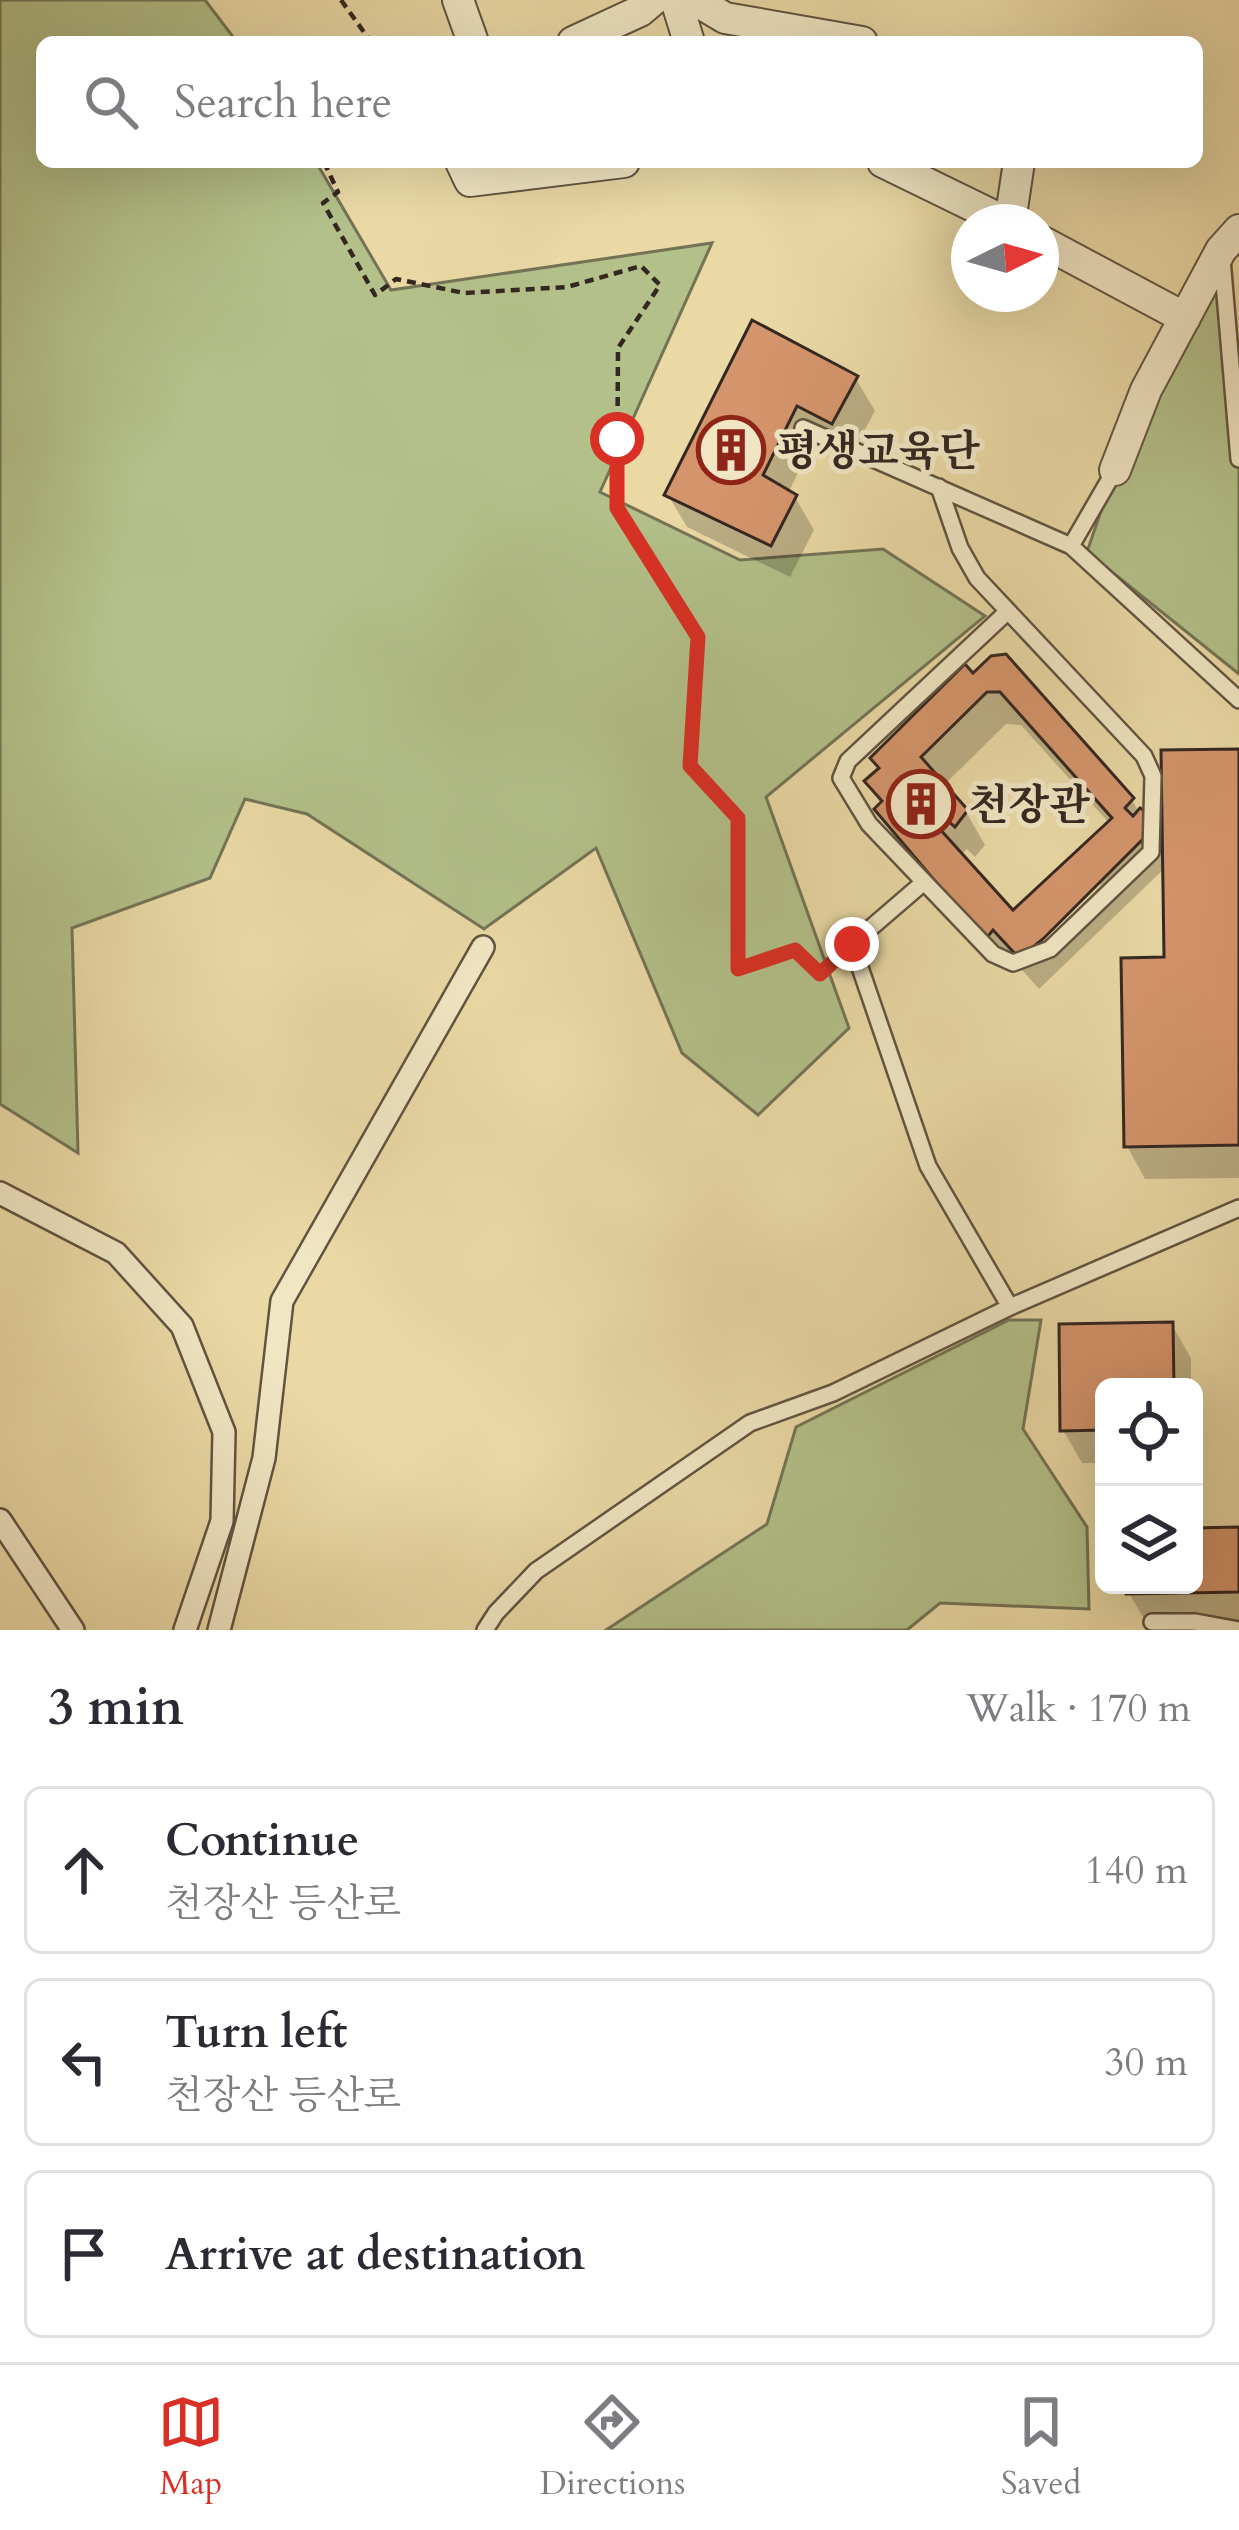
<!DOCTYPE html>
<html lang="en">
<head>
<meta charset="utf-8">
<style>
  body { margin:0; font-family:Cardo,"Noto Serif KR",serif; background:#f7f7f7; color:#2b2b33 }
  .controls { position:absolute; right:36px; bottom:36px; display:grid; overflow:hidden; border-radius:18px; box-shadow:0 12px 48px #0002 }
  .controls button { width:108px; height:108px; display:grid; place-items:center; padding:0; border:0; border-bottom:3px solid #e1e1e2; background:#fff; color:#2b2b33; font:60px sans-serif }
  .compass { position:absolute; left:951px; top:204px; width:108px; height:108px; border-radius:50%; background:#fff; box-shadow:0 12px 48px #0002; rotate:85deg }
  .stop { position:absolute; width:36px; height:36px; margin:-27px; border:9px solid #d93025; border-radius:50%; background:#fff }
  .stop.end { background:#d93025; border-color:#fff; box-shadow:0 3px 12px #0008 }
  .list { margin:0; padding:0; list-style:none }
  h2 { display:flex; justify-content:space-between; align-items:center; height:156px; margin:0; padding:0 48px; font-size:51px }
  h2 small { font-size:39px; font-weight:400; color:#7c7c81 }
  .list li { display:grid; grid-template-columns:78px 1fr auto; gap:36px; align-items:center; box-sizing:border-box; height:168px; margin:0 24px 24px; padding:0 24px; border:3px solid #e1e1e2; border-radius:18px }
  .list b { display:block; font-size:45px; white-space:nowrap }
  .list p { margin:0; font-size:39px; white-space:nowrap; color:#7c7c81 }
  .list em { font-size:39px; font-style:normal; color:#7c7c81 }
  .icon { flex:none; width:66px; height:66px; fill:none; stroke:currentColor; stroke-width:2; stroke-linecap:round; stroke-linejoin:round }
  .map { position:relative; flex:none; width:1239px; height:1630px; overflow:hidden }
  .search { position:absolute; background:#fff; box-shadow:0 12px 48px #0002; left:36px; right:36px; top:36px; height:132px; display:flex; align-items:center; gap:30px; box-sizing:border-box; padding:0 42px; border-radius:18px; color:#7c7c81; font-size:45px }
  .sheet { height:732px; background:#fff }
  nav { display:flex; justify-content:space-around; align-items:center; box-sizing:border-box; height:168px; border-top:3px solid #e1e1e2; background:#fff; font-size:33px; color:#7c7c81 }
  nav a { display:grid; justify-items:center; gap:6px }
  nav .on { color:#d93025 }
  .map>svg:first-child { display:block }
</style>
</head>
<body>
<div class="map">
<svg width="1239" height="1630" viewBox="0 0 1239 1630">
  <rect width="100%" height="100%" fill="#ead9a5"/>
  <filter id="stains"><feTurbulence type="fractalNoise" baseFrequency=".00167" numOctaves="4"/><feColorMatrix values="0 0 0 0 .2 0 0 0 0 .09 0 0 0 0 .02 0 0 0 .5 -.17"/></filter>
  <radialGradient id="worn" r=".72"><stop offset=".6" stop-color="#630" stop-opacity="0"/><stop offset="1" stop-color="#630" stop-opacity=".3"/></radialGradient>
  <path fill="#b3c089" stroke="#747455" stroke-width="3" d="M0,0H205L237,42H42V162H316L391,290L712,243L600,492L740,560L883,549L985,616L766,797L849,1028L758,1115L682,1053L596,848L484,929L307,814L245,799L210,878L72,928L78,1153L0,1104Z
    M1221,250L1239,459V674L1087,552L1115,470Z
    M1009,1320H1041L1023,1429L1087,1527L1089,1609L940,1603L907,1630H606L767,1524L796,1427Z"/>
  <path fill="#0003" fill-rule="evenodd" d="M753,324L856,379L875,411L851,455L816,437L788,493L795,497L814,530L790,577L687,527L668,495Z
    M993,659L1132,800L1139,812L1148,816L1165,846L1239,752V1178L1145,1179L1127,1146L1167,960L1166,867L1039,989L1013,960L1005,970L897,842L878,809L882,806L868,782ZM1006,724L1021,725L1110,824L1012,914L960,856L967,849L975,857L985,845L966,812L943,786ZM1098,881L1101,885L1035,952L1030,947Z
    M1172,1325L1191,1358V1387H1104V1463H1082L1063,1430L1062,1327Z
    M1194,1530H1239V1624L1148,1626L1129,1593V1585H1194Z"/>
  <path fill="#d5956c" stroke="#342721" stroke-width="3" fill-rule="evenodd" d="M752,320L858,376L832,424L797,406L763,475L797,495L771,546L664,495Z
    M1006,654L1134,798L1125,808L1133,816L1140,808L1150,814L1143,839L1043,939L1019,958L993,930L985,940L874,809L882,801L864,781L879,768L870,758L965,664L973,673L991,656ZM987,692H1000L1112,818L1013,910L938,827L946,819L955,827L968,810L921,757Z
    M1239,749V1145L1124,1147L1121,958L1164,957L1161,750Z
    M1173,1322L1174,1387H1104V1430L1060,1431L1059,1324Z
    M1239,1527V1592L1126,1594V1585H1194V1528Z"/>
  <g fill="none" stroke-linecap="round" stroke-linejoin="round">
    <g stroke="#625442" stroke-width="20">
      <path id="service" d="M1222,259L1239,459
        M803,428L1071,546L1239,700
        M939,487L960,548L977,578L1144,756L1153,776L1151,852L1050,949L1013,963L993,954L869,824L841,778L848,761L1008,611
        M1071,546L1115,470
        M924,882L852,944L928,1166L1010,1307
        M1152,1622H1195L1239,1630
        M485,1630L496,1613L536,1571L750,1423L833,1393L1010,1307L1239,1208"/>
    </g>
    <g stroke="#625442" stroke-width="26">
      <path id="pedestrian" d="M0,1193L116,1253L182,1326L224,1432L222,1521L185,1630
        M0,1520L73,1630
        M219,1630L264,1458L282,1301L483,947"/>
    </g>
    <g stroke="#625442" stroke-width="34">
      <path id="minor" d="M458,0L473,42
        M676,0L689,42
        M695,0L725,18L862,42
        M573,42L640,11L653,0
        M461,162L470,181L624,162
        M883,162L1006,222
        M1010,222L1019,162
        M1041,241L1185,318
        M1115,470L1146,390L1221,250L1239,230"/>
    </g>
    <path stroke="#342721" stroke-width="4.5" stroke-dasharray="9 6" stroke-linecap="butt" d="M341,0L371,42
      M324,162L338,192L323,203L375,295L396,279L464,293L567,287L641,266L660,285L618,348L617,508L698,637L690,766L738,818V969L795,950L820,974L835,960"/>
    <use href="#service" stroke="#f1e6c4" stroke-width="15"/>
    <use href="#pedestrian" stroke="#f1e6c4" stroke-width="21"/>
    <use href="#minor" stroke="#f1e6c4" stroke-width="30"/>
  </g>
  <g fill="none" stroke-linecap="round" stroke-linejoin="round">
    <path stroke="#d93025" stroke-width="15" d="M617,439V508L698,637L690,766L738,818V969L795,950L820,974L852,944"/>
  </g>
  <defs>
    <g id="building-ring" transform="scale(3.45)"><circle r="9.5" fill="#f1e6c4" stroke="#8f2418" stroke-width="1.5"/><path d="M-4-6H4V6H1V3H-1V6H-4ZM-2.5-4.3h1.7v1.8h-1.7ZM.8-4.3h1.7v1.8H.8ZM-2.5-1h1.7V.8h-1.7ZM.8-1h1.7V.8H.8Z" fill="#8f2418"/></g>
  </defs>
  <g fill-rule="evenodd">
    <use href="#building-ring" x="731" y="450"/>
    <use href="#building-ring" x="921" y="804"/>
  </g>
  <g text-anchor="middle" stroke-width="10" stroke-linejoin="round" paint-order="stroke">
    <g font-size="42" font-weight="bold" fill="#342721" stroke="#f1e6c4" text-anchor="start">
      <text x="777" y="465">평생교육단</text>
      <text x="968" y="819">천장관</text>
    </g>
  </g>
  <rect width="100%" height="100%" filter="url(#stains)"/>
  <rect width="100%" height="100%" fill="url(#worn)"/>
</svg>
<div class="controls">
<button><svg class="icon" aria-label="locate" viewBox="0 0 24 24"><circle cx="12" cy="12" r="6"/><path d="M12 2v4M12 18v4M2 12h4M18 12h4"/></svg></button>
<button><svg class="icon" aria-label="layers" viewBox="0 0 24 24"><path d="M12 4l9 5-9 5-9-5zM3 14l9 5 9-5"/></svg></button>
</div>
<svg class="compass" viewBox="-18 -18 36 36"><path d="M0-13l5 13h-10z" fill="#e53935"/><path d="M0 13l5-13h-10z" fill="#7c7c81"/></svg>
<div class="stop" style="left:617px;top:439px"></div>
<div class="stop end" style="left:852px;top:944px"></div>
<div class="search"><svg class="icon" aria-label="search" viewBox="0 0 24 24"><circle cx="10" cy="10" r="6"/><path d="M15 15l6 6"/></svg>Search here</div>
</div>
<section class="sheet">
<h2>3 min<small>Walk · 170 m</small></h2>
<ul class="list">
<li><svg class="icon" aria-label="ahead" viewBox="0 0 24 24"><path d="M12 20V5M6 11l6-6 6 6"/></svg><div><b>Continue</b><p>천장산 등산로</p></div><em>140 m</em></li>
<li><svg class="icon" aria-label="left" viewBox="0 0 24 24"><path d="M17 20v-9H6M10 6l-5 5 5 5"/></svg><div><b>Turn left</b><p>천장산 등산로</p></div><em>30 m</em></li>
<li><svg class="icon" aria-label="arrive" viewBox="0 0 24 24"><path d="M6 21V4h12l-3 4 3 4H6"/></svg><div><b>Arrive at destination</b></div></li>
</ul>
</section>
<nav>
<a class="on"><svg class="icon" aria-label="map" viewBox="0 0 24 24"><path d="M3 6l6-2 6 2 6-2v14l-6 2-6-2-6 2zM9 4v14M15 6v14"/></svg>Map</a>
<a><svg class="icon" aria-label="directions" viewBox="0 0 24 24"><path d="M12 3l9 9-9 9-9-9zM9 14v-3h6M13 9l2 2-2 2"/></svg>Directions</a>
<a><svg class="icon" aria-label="saved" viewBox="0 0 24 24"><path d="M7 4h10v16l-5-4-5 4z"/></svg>Saved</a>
</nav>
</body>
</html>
